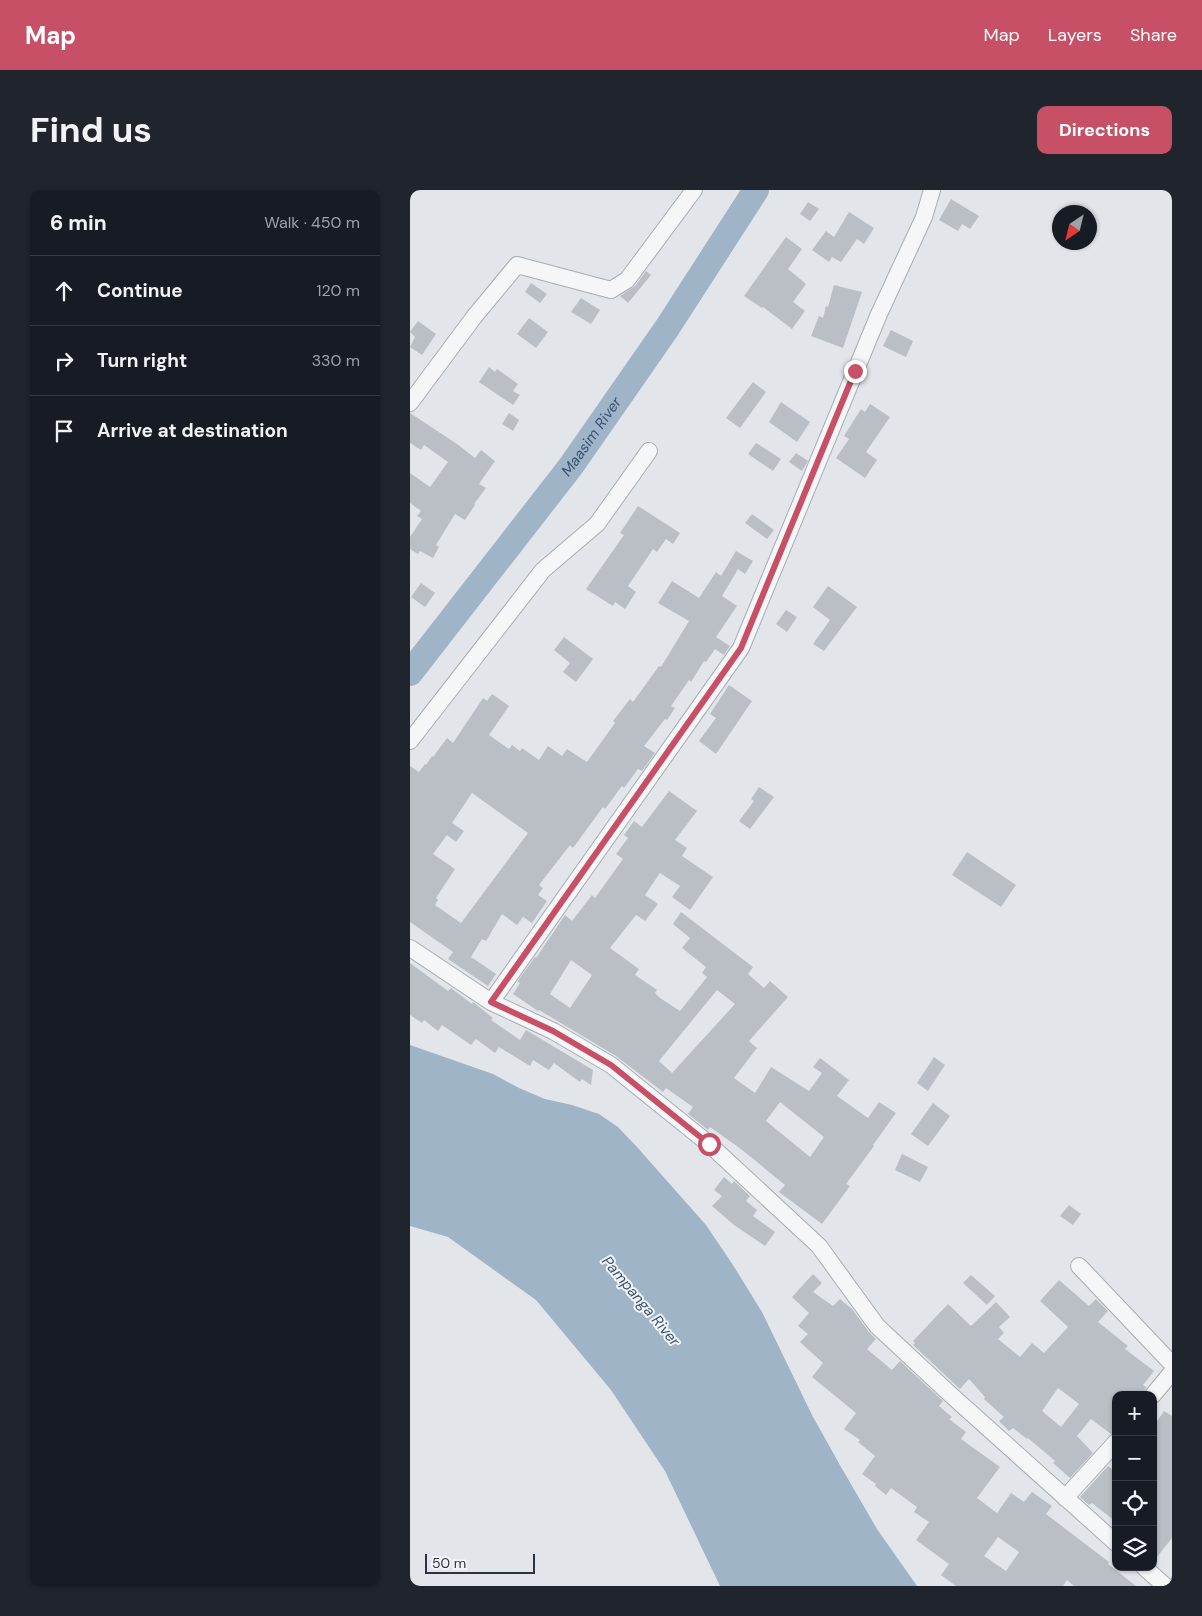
<!DOCTYPE html>
<html lang="en">
<head>
<meta charset="utf-8">
<style>
  body { margin:0; font-family:"DM Sans",sans-serif; background:#20242c; color:#f1f3f6 }
  .controls { position:absolute; right:15px; bottom:15px; display:grid; overflow:hidden; border-radius:10px; box-shadow:0 1px 4px #0004 }
  .controls button { width:45px; height:45px; display:grid; place-items:center; padding:0; border:0; border-bottom:1px solid #363941; background:#171b24; color:#f1f3f6; font:25px sans-serif }
  .compass { position:absolute; left:642px; top:15px; width:45px; height:45px; border-radius:50%; background:#171b24; box-shadow:0 1px 4px #0004; rotate:215deg }
  .scale { position:absolute; left:15px; bottom:12px; width:110px; box-sizing:border-box; padding-left:5px; border:2px solid #2b3441; border-top:0; font-size:14px; line-height:18px; white-space:nowrap; color:#2b3441; -webkit-text-stroke:4px #f2f4f7; paint-order:stroke }
  .stop { position:absolute; width:15px; height:15px; margin:-11px; border:4px solid #c75066; border-radius:50%; background:#fff }
  .stop.end { background:#c75066; border-color:#fff; box-shadow:0 1px 5px #0008 }
  .list { margin:0; padding:0; list-style:none }
  h2 { display:flex; justify-content:space-between; align-items:center; height:65px; margin:0; padding:0 20px; font-size:21px }
  h2 small { font-size:16px; font-weight:400; color:#9ea1a6 }
  .list li { display:grid; grid-template-columns:32px 1fr auto; gap:15px; align-items:center; box-sizing:border-box; height:70px; padding:0 20px; border-top:1px solid #363941 }
  .list b { display:block; font-size:19px; white-space:nowrap }
  .list em { font-size:16px; font-style:normal; color:#9ea1a6 }
  .icon { flex:none; width:28px; height:28px; fill:none; stroke:currentColor; stroke-width:2; stroke-linecap:round; stroke-linejoin:round }
  .map { position:relative; flex:none; width:762px; height:1396px; overflow:hidden; border-radius:10px }
  header { display:flex; align-items:center; gap:30px; box-sizing:border-box; height:70px; padding:0 25px; background:#c75066; color:#fff }
  header strong { font-size:24px }
  nav { display:flex; gap:28px; margin-inline-start:auto; font-size:18px }
  .intro { display:flex; align-items:center; justify-content:space-between; box-sizing:border-box; height:120px; padding:0 30px }
  h1 { margin:0; font-size:35px }
  .button { padding:12px 22px; border-radius:10px; background:#c75066; color:#fff; font-size:18px; font-weight:700 }
  main { display:flex; gap:30px; padding:0 30px }
  aside { flex:1; background:#171b24; border-radius:10px; box-shadow:0 1px 4px #0004 }
  .map>svg:first-child { display:block }
</style>
</head>
<body>
<header>
<strong>Map</strong>
<nav><a>Map</a><a>Layers</a><a>Share</a></nav>
</header>
<div class="intro"><h1>Find us</h1><a class="button">Directions</a></div>
<main>
<aside>
<h2>6 min<small>Walk · 450 m</small></h2>
<ul class="list">
<li><svg class="icon" aria-label="ahead" viewBox="0 0 24 24"><path d="M12 20V5M6 11l6-6 6 6"/></svg><div><b>Continue</b></div><em>120 m</em></li>
<li><svg class="icon" aria-label="right" viewBox="0 0 24 24"><path d="M7 20v-9h11M14 6l5 5-5 5"/></svg><div><b>Turn right</b></div><em>330 m</em></li>
<li><svg class="icon" aria-label="arrive" viewBox="0 0 24 24"><path d="M6 21V4h12l-3 4 3 4H6"/></svg><div><b>Arrive at destination</b></div></li>
</ul>
</aside>
<div class="map">
<svg width="762" height="1396" viewBox="0 0 762 1396">
  <rect width="100%" height="100%" fill="#e2e6ea"/>
  <path fill="#a0b4c7" d="M0,855L83,884L109,898L135,909L162,915L189,924L208,937L227,957L296,1035L323,1075L352,1122L402,1225L431,1277L467,1339L507,1396H310L255,1281L201,1200L126,1110L38,1047L0,1036Z"/>
  <g fill="none" stroke-linecap="round" stroke-linejoin="round">
    <path stroke="#a0b4c7" stroke-width="26" id="s1" d="M0,483L161,276L257,138L346,0"/>
  </g>
  <path fill="#babfc6" fill-rule="evenodd" d="M541,9L569,26L560,39L552,34L548,41L529,30Z
    M398,12L409,19L400,31L390,24Z
    M439,22L464,38L454,54L447,49L431,72L422,67L419,72L402,60L416,41L424,47Z
    M376,47L392,59L378,79L396,94L383,112L395,121L382,139L353,117L352,118L334,106Z
    M236,81L241,85L218,113L210,106L225,96Z
    M121,93L137,104L130,113L115,102Z
    M424,95L452,102L433,158L401,146L409,126L413,128L416,116L418,117Z
    M171,108L190,120L181,134L161,122Z
    M119,128L138,142L126,158L107,144Z
    M8,131L26,144L12,165L0,157L5,147L0,142Z
    M481,140L503,151L496,167L473,156Z
    M79,177L85,182L87,179L108,194L103,201L110,205L103,215L69,192Z
    M343,192L356,202L330,238L316,228Z
    M371,212L400,232L387,252L359,232Z
    M460,214L480,227L456,262L467,270L455,288L426,268L439,249L434,246L451,219L455,222Z
    M0,223L47,254L65,268L71,260L85,271L69,294L76,298L64,314L65,315L55,330L45,324L26,355L29,357L23,368L10,361L8,364L0,359V347L12,329L7,326L11,321L0,313V283L20,297L38,272L14,255L11,260L0,253Z
    M99,223L109,230L103,241L92,234Z
    M346,253L371,269L363,281L338,264Z
    M386,263L398,271L392,281L379,272Z
    M228,316L270,343L263,354L256,349L247,362L243,359L218,396L226,402L215,419L205,412L203,416L176,399L214,345L210,343Z
    M342,324L364,340L357,349L335,333Z
    M326,361L343,371L335,384L328,379L312,406L327,416L306,447L320,456L314,465L305,459L296,472L294,471L281,492L279,490L261,516L265,518L257,530L255,529L234,556L245,563L232,581L228,579L214,598L212,596L195,619L193,617L163,658L160,655L129,695L133,698L128,705L137,711L122,733L113,727L107,735L92,724L76,751L72,749L61,767L86,784L78,796L38,769L43,762L0,732V576L9,582L15,574L16,575L22,566L23,567L37,548L43,553L73,508L77,511L82,504L99,516L79,545L99,559L102,555L110,561L112,558L129,570L138,556L152,566L157,559L177,572L205,533L203,531L220,509L223,512L249,476L251,477L279,431L248,413L262,391L289,408L306,382L311,386ZM62,603L118,643L51,733L25,715L28,710L26,708L45,679L23,664L37,645L46,652L54,641L42,633Z
    M11,393L25,403L15,417L1,407Z
    M418,396L447,417L414,461L403,454L420,430L403,417Z
    M376,420L387,427L377,442L366,434Z
    M154,447L183,469L166,492L153,482L160,473L144,460Z
    M319,495L342,511L306,564L289,551L306,528L300,524Z
    M349,597L364,607L340,639L329,631L344,611L341,609Z
    M259,601L287,621L265,650L277,658L272,666L303,687L280,720L262,707L270,696L250,683L235,705L248,714L235,731L226,725L200,758L229,779L225,785L247,800L245,803L250,808L270,821L297,787L292,783L296,777L272,758L280,748L263,734L271,722L343,777L338,784L354,798L360,791L378,807L339,851L347,858L324,888L345,903L361,877L399,901L412,883L403,877L410,868L439,890L427,906L458,928L469,912L486,923L463,955L464,956L436,994L440,996L412,1034L369,1002L375,995L331,959L300,937L298,940L278,924L283,917L256,898L253,902L206,866L129,820L128,821L103,804L110,793L108,792L109,789L125,767L126,768L155,725L162,731L182,705L185,708L213,669L206,664L218,648L214,645L224,631L232,637ZM161,770L182,785L160,818L140,804ZM307,800L325,814L262,883L249,871ZM370,912L414,947L400,967L356,931Z
    M557,662L606,695L591,717L542,685Z
    M0,773L38,801L41,798L62,814L63,812L83,828L81,830L110,850L116,840L183,880L181,895L172,889L170,892L144,873L139,880L123,870L120,876L89,857L85,863L66,849L61,855L32,835L28,841L14,830L12,833L0,825Z
    M524,867L535,875L518,901L507,893Z
    M523,913L540,926L518,956L501,944Z
    M492,964L518,977L510,992L485,980Z
    M314,987L322,994L324,991L340,1006L336,1011L347,1020L343,1026L365,1042L355,1056L324,1035L302,1016L312,1006L304,1000Z
    M659,1015L671,1024L663,1035L650,1026Z
    M403,1084L412,1093L403,1102L423,1116L430,1109L442,1119L459,1142L466,1149L457,1159L482,1180L490,1171L533,1211L529,1216L542,1227L539,1229L556,1242L551,1249L590,1277L567,1308L587,1323L601,1303L614,1312L622,1302L642,1316L636,1324L699,1372L698,1374L726,1396H664L657,1390L653,1396H546L531,1385L539,1374L506,1350L519,1332L504,1322L507,1317L481,1298L476,1305L465,1296L466,1294L452,1284L465,1266L448,1252L450,1250L434,1239L446,1223L402,1187L413,1173L390,1152L398,1144L388,1136L399,1123L382,1107ZM588,1347L609,1362L596,1381L574,1366Z
    M561,1085L585,1106L577,1115L553,1093Z
    M649,1090L679,1116L686,1109L698,1121L688,1132L718,1156L715,1159L744,1181L733,1195L736,1197L733,1205H706V1242L701,1244L681,1229L667,1246L683,1263L660,1288L643,1273L645,1271L618,1248L617,1249L603,1238L599,1241L589,1231L594,1227L574,1209L575,1207L559,1189L550,1199L503,1155L505,1153L503,1151L538,1114L561,1136L586,1112L600,1127L589,1137L594,1143L588,1149L610,1167L622,1153L634,1163L658,1137L630,1111ZM648,1198L669,1214L651,1237L632,1221Z
    M754,1221L762,1226V1348L743,1372V1237Z
    M698,1276L706,1282V1332L682,1313L679,1315L670,1307Z"/>
  <g fill="none" stroke-linecap="round" stroke-linejoin="round">
    <g stroke="#a7adb4" stroke-width="18">
      <path id="minor" d="M0,213L64,127L107,75L201,100L217,90L284,0
        M0,551L133,380L187,334L239,261
        M0,758L81,812L143,841L201,875L299,954L409,1056L467,1136L541,1205L706,1353
        M81,812L331,458L469,124L514,27L522,0
        M669,1076L762,1174
        M743,1205L762,1182
        M655,1308L706,1252
        M734,1377L755,1396"/>
    </g>
    <use href="#minor" stroke="#f5f6f8" stroke-width="16"/>
  </g>
  <g fill="none" stroke-linecap="round" stroke-linejoin="round">
    <path stroke="#c75066" stroke-width="6" d="M299,954L201,875L143,841L81,812L331,458L445,181"/>
  </g>
  <g text-anchor="middle" stroke-width="4" stroke-linejoin="round" paint-order="stroke">
    <g font-size="15" font-style="italic" fill="#385473" stroke="#f2f4f7">
      <text dy="5" stroke="none"><textPath href="#s1" startOffset="298">Maasim River</textPath></text>
      <text transform="translate(231 1111) rotate(50)" y="5">Pampanga River</text>
    </g>
  </g>
</svg>
<div class="controls">
<button>+</button>
<button>−</button>
<button><svg class="icon" aria-label="locate" viewBox="0 0 24 24"><circle cx="12" cy="12" r="6"/><path d="M12 2v4M12 18v4M2 12h4M18 12h4"/></svg></button>
<button><svg class="icon" aria-label="layers" viewBox="0 0 24 24"><path d="M12 4l9 5-9 5-9-5zM3 14l9 5 9-5"/></svg></button>
</div>
<svg class="compass" viewBox="-18 -18 36 36"><path d="M0-13l5 13h-10z" fill="#e53935"/><path d="M0 13l5-13h-10z" fill="#9ea1a6"/></svg>
<div class="scale">50 m</div>
<div class="stop" style="left:299px;top:954px"></div>
<div class="stop end" style="left:445px;top:181px"></div>
</div>
</main>
</body>
</html>
